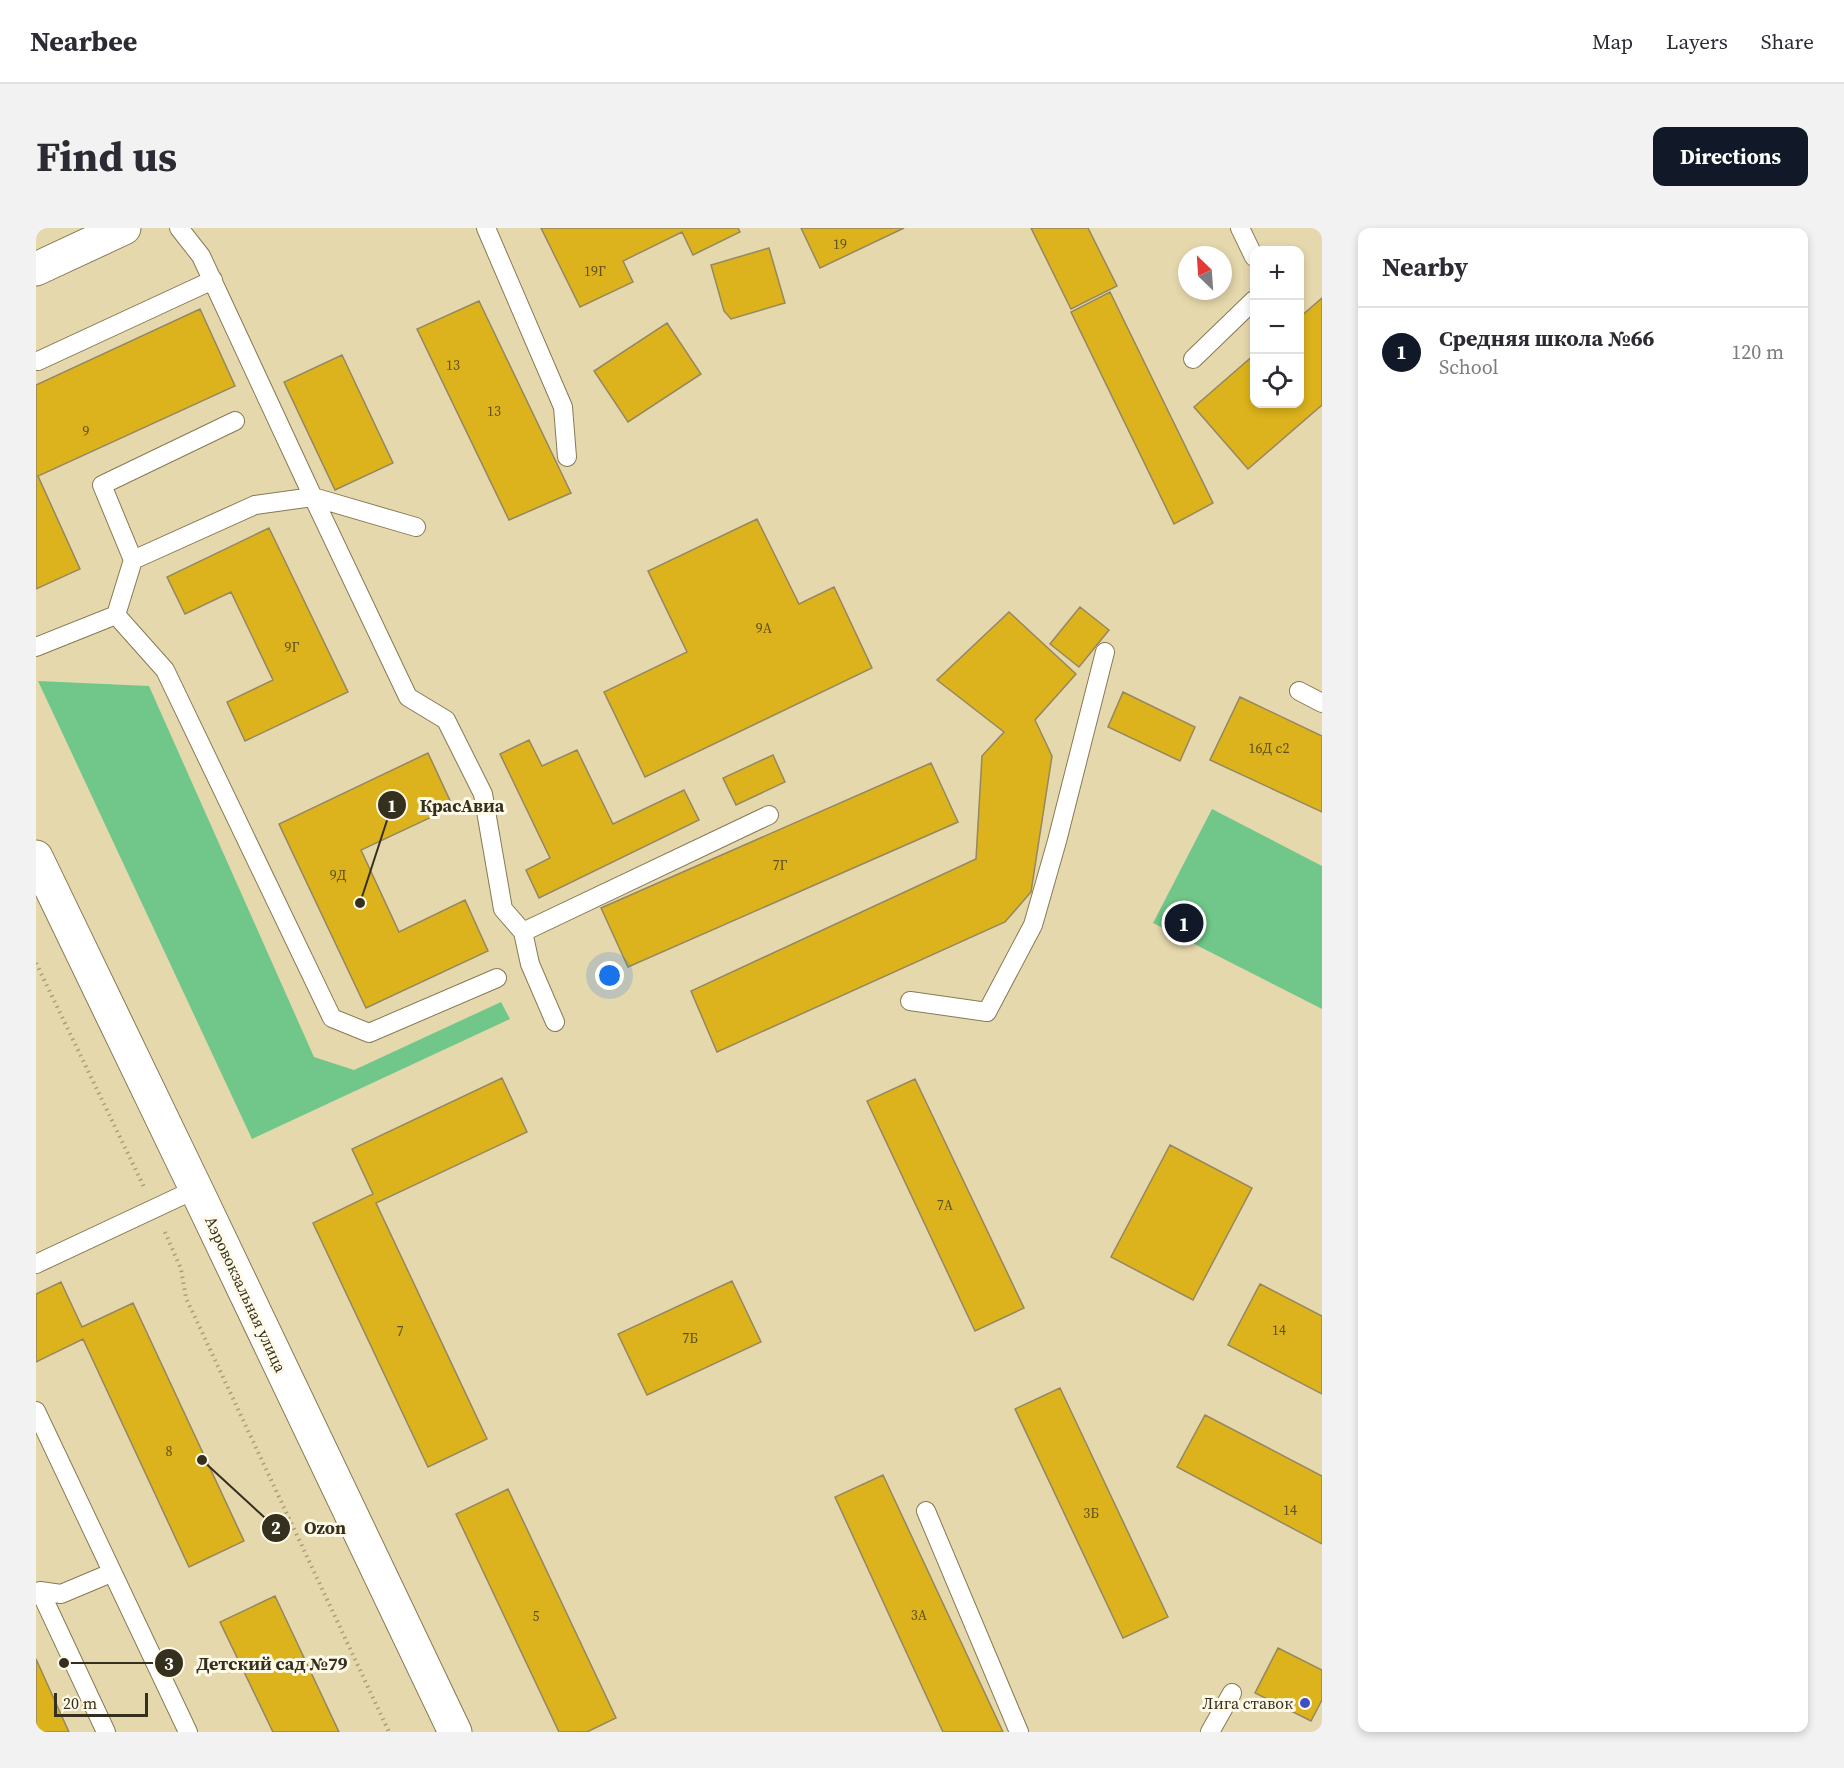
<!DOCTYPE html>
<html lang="en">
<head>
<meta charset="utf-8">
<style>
  body { margin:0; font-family:"Source Serif 4",serif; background:#f2f2f3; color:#2b2b33 }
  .controls { position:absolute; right:18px; top:18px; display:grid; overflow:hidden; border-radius:12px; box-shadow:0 3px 9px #0003 }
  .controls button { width:54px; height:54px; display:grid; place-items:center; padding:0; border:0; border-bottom:2px solid #e1e1e2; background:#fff; color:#2b2b33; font:30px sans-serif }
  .compass { position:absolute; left:1142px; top:18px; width:54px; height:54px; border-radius:50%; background:#fff; box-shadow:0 3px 9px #0003; rotate:335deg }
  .scale { position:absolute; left:18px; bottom:15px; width:94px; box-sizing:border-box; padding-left:6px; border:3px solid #352f1e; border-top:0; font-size:16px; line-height:21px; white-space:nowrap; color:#352f1e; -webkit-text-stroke:4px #fff9e8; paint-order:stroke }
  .you { position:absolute; left:574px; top:748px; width:21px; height:21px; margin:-15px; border:4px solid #fff; border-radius:50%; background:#1a73e8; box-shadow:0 0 0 9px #1a73e833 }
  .badge { display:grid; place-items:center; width:39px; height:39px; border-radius:50%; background:#111827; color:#fff; font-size:20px; font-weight:700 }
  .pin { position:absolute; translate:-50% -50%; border:3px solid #fff; box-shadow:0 2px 6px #0006 }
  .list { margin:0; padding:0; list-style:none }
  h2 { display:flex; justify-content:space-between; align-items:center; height:78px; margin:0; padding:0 24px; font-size:26px }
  h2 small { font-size:20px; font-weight:400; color:#7c7c81 }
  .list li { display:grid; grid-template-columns:39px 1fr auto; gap:18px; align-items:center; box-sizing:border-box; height:90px; padding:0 24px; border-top:2px solid #e1e1e2 }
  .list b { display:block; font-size:22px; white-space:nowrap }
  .list p { margin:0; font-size:20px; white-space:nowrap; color:#7c7c81 }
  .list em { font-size:20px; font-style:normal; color:#7c7c81 }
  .icon { flex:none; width:33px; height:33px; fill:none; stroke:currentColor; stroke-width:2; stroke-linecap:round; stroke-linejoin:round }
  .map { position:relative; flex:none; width:1286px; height:1504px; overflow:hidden; border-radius:12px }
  header { display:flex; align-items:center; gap:36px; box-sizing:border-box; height:84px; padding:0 30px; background:#fff; border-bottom:2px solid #e1e1e2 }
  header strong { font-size:28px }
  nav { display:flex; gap:33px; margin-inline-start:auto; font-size:21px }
  .intro { display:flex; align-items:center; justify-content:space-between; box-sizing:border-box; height:144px; padding:0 36px }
  h1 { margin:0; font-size:42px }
  .button { padding:15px 27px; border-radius:12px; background:#111827; color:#fff; font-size:21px; font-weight:700 }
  main { display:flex; gap:36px; padding:0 36px }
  aside { flex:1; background:#fff; border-radius:12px; box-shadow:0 3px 9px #0003 }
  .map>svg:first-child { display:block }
</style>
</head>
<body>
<header>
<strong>Nearbee</strong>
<nav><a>Map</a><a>Layers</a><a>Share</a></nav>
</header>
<div class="intro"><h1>Find us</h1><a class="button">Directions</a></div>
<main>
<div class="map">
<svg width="1286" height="1504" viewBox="0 0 1286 1504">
  <rect width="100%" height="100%" fill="#e6d8ad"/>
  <path fill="#71c789" d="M2,453L113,458L278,829L318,842L465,774L474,791L216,911Z
    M1176,581L1286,638V781L1117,695Z"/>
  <path fill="#dcb31c" stroke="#95875f" stroke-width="1.5" d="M505,0H702L704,4L657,27L646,4L587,33L597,54L544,79Z
    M765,0H868L784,40Z
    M995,0H1052L1081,58L1035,81Z
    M733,20L749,75L695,91L688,83L675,37Z
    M1074,64L1177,275L1138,296L1035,84Z
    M1286,70V177L1212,241L1158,179L1218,127V176H1264V89Z
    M443,73L535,265L473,292L381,101Z
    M164,81L199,158L2,248L44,341L0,361V157Z
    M631,95L665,146L592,194L558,143Z
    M306,127L357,235L299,262L248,154Z
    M721,291L763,376L798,359L836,440L609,549L568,464L651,424L612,343Z
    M233,300L312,464L209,513L191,474L237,452L195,364L149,386L131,349Z
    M1044,379L1073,402L1043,439L1014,416Z
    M973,384L1040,446L999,492L1016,528L995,664L969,694L681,824L655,763L940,631L946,528L968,504L901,452Z
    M1087,464L1159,499L1144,533L1072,499Z
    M1204,469L1286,508V584L1174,532Z
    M493,512L506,538L541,522L577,596L648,562L663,592L503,670L490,642L514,630L464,526Z
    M392,525L417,579L325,622L363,704L429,672L452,723L330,780L243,596Z
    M737,527L749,554L700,577L687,550Z
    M895,535L922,594L592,739L565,680Z
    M466,850L491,904L340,975L451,1211L392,1239L277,995L337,966L316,921Z
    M879,851L988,1080L939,1103L831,873Z
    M1134,917L1216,960L1157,1072L1075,1029Z
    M696,1053L725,1114L611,1167L582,1106Z
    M25,1054L46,1099L97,1075L208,1313L153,1339L47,1111L0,1134V1066Z
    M1224,1056L1286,1088V1166L1192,1117Z
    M1024,1160L1132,1389L1087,1410L979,1181Z
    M1169,1187L1286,1248V1316L1141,1239Z
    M847,1247L967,1504H907L799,1269Z
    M472,1261L580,1490L551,1504H523L420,1286Z
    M239,1368L303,1504H237L184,1394Z
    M1242,1420L1286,1442V1472L1275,1493L1219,1465Z
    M0,1431L33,1504H0Z"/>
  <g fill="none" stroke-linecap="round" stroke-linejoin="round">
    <g stroke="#877952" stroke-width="20">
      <path id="lane" d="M143,0L165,28L277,269L380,299
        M450,0L527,179L531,229
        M1204,0L1218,29
        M1157,131L1218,72
        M2,133L177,52
        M97,332L219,277L277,269L372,469L410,492L447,566L467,681L487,704L494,736L519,794
        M80,387L129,442L296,790L333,805L461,750
        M0,419L80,387L97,332L66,257L199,193
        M1263,463L1286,475
        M487,704L733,587
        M874,773L951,784L997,697L1021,613L1069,424
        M0,1036L160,961
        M0,1183L152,1504
        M890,1283L983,1504
        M70,1504L4,1363L25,1366L75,1345
        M1174,1504L1196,1465"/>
    </g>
    <g stroke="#877952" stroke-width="35">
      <path id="secondary" d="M0,41L88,0
        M0,629L160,961L419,1504"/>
    </g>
    <path stroke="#a99d7b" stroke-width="4" stroke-dasharray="1.5 4.5" stroke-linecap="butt" d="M0,735L108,959
      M129,1004L145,1041L150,1070L353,1504"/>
    <use href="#lane" stroke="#fff" stroke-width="18"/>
    <use href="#secondary" stroke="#fff" stroke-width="33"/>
  </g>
  <circle fill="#3e50c3" stroke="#fff9e8" stroke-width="2" cx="1269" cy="1475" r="6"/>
  <g text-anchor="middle" stroke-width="6" stroke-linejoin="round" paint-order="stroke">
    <g font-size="14" fill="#5f501e">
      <text x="804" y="21">19</text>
      <text x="559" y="48">19Г</text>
      <text x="417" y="142">13</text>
      <text x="458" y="188">13</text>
      <text x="50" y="208">9</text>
      <text x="728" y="405">9А</text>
      <text x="256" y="424">9Г</text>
      <text x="1233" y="525">16Д с2</text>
      <text x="744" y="642">7Г</text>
      <text x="302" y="652">9Д</text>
      <text x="909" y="982">7А</text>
      <text x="1243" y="1107">14</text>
      <text x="364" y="1108">7</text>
      <text x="654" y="1115">7Б</text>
      <text x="133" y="1228">8</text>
      <text x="1254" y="1287">14</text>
      <text x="1055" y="1290">3Б</text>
      <text x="883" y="1392">3А</text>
      <text x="500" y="1393">5</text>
    </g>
    <g font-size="16" fill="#352f1e" stroke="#fff9e8">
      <text transform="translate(210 1066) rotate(65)" y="6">Аэровокзальная улица</text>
    </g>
    <g font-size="16" fill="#352f1e" stroke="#fff9e8" text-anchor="end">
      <text x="1257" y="1481">Лига ставок</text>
    </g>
  </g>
  <path fill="none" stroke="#352f1e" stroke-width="2" d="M324 675L356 577M166 1232L240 1300M28 1435L133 1435"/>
  <g fill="#352f1e" stroke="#fff9e8" stroke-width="2">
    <circle cx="324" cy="675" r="6"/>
    <circle cx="166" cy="1232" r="6"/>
    <circle cx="28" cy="1435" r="6"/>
    <circle cx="356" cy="577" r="15"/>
    <circle cx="240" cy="1300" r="15"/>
    <circle cx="133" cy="1435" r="15"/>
  </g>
  <g font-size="18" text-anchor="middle" font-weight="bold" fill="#fff">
    <text x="356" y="584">1</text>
    <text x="240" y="1306">2</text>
    <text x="133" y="1442">3</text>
  </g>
  <g font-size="18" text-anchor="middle" font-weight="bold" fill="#352f1e" stroke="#fff9e8" stroke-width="6" stroke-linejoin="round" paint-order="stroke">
    <text x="426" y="584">КрасАвиа</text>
    <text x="289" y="1306">Ozon</text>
    <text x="236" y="1442">Детский сад №79</text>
  </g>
</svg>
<div class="controls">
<button>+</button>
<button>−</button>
<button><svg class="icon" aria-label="locate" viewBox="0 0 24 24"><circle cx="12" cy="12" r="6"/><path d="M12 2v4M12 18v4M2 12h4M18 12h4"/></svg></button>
</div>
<svg class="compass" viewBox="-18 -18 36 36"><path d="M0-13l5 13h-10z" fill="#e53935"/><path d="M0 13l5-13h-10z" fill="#7c7c81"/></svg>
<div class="scale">20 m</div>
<div class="you"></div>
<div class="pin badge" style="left:1148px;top:695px">1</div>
</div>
<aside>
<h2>Nearby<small></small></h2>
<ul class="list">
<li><span class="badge">1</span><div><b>Средняя школа №66</b><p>School</p></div><em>120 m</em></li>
</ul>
</aside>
</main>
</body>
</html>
